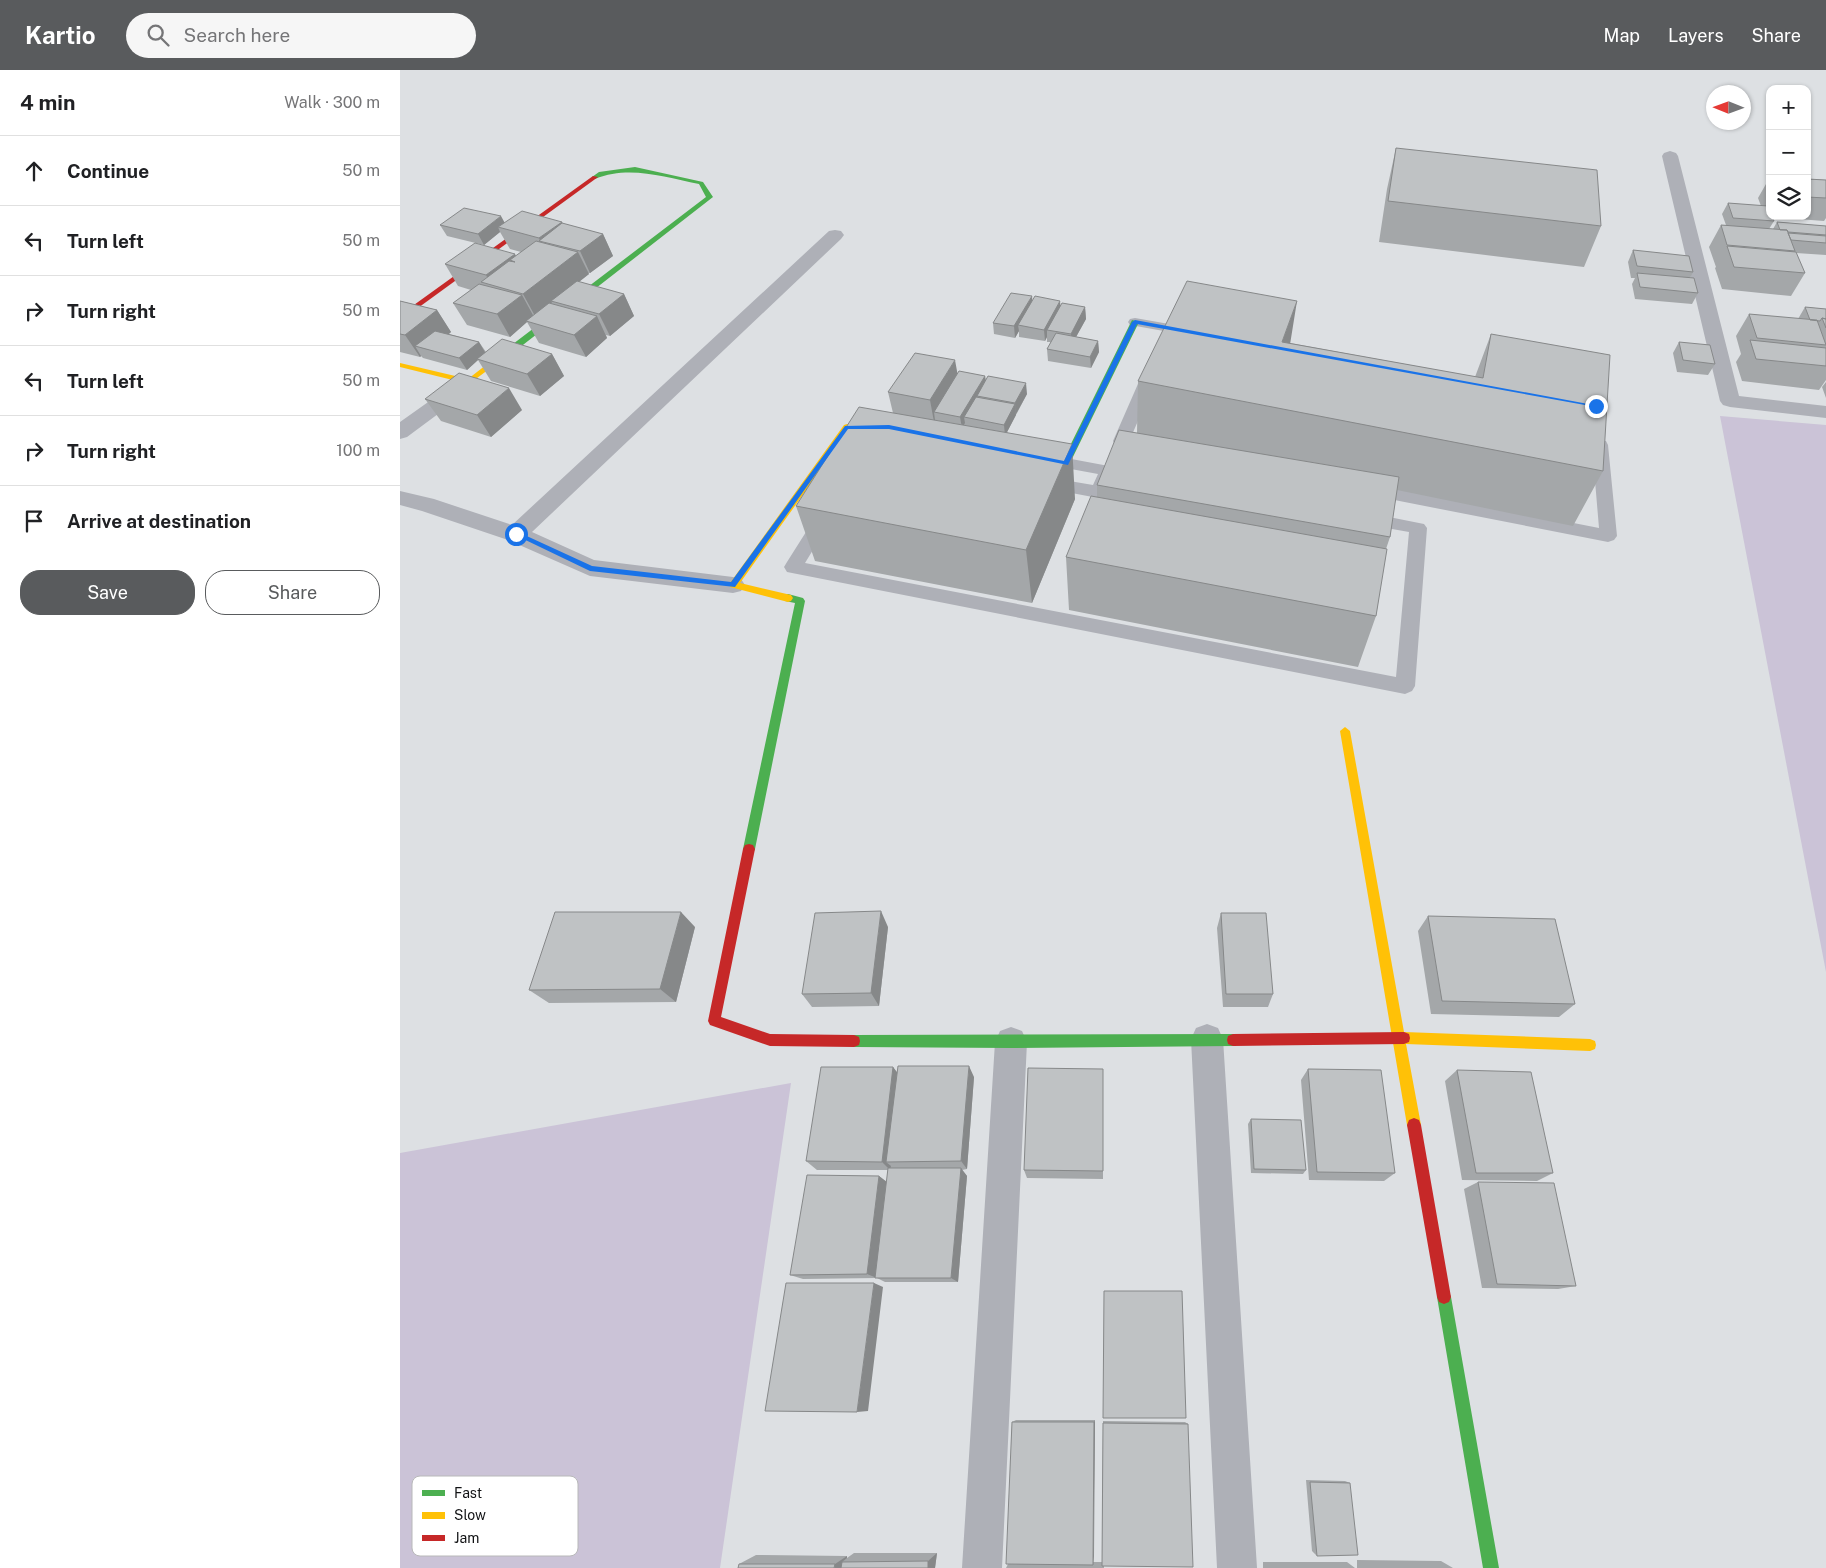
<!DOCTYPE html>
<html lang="en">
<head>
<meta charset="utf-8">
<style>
  body { margin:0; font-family:"Public Sans",sans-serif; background:#f6f6f6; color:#202124 }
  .controls { position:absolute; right:15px; top:15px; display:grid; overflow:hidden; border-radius:10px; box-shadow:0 1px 4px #0004 }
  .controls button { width:45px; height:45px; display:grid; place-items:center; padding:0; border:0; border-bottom:1px solid #e0e0e0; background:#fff; color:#202124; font:25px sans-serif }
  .compass { position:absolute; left:1306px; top:15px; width:45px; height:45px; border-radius:50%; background:#fff; box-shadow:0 1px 4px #0004; rotate:271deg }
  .stop { position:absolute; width:15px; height:15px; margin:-11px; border:4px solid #1a73e8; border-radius:50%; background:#fff }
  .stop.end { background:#1a73e8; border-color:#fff; box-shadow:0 1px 5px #0008 }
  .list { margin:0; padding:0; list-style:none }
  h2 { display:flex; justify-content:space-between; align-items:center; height:65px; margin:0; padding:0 20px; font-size:21px }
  h2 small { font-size:16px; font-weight:400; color:#757577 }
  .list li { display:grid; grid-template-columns:32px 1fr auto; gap:15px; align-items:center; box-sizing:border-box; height:70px; padding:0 20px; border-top:1px solid #e0e0e0 }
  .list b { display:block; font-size:19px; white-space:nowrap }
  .list em { font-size:16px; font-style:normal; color:#757577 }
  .actions { display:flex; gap:10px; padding:15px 20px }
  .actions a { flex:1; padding:11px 0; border:1px solid #595b5d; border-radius:20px; text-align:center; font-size:18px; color:#595b5d }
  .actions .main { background:#595b5d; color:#fff }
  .icon { flex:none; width:28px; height:28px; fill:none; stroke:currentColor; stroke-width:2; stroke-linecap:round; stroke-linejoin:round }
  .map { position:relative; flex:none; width:1426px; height:1498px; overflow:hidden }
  header { display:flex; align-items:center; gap:30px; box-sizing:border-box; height:70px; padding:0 25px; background:#595b5d; color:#fff }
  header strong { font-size:24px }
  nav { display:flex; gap:28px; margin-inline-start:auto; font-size:18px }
  .search { width:350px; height:45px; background:#f6f6f6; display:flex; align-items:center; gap:12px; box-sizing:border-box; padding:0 18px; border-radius:28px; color:#757577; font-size:19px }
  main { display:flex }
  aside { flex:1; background:#fff }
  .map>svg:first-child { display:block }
</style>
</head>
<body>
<header>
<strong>Kartio</strong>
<div class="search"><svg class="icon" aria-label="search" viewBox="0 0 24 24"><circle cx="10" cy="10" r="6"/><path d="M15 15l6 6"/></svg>Search here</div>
<nav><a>Map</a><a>Layers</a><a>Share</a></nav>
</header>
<main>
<aside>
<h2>4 min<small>Walk · 300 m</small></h2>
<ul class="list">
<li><svg class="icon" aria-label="ahead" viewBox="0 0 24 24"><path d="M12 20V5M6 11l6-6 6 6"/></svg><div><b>Continue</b></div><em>50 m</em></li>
<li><svg class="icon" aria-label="left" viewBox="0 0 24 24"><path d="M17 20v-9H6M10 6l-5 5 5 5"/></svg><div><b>Turn left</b></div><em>50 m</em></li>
<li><svg class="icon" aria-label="right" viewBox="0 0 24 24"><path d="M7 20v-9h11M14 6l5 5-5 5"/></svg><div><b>Turn right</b></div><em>50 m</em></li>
<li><svg class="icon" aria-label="left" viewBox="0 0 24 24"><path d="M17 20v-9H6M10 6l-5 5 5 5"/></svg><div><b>Turn left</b></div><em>50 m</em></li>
<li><svg class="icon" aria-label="right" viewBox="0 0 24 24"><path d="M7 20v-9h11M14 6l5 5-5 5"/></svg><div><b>Turn right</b></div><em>100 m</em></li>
<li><svg class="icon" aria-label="arrive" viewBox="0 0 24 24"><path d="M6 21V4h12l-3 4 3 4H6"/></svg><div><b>Arrive at destination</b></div></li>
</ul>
<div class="actions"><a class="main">Save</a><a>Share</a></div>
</aside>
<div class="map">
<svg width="1426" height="1498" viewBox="0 0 1426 1498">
  <rect width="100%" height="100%" fill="#dde0e3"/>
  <path fill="#cbc3d7" d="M1320,346L1426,355V902Z
    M391,1013L320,1498H0V1083Z"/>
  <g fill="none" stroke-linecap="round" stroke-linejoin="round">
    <path fill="#aeb0b7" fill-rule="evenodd" d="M735,248L792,258L797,259L799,262L797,265L792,266L730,255L728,252L730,249Z
      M749,302L754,304L757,307L731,367L744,370L746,374L744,378L738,379L715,375L713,371L741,307L744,304Z
      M1200,370L1206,371L1208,375L1217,466L1214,470L1208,472L969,425L963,423L961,419L963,415L969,413L1199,458L1192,375L1194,371Z
      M666,388L730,400L736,401L738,405L736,409L730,410L713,407L704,426L698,428L640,417L638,413L640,409L646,407L693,415L698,404L660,397L658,393L660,389Z
      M424,441L430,443L433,447L405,493L996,607L1009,462L964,454L958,452L955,448L958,444L964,442L1024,454L1027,458L1015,616L1012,621L1005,624L387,502L384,497L387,492L418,443Z"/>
    <path fill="#aeb0b7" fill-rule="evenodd" d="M1270,81L1276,83L1278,86L1339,326L1426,336V348L1330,337L1323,335L1320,331L1262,86L1264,83Z
      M435,160L441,161L444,165L441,169L132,462L194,490L333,507L341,509L345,515L341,521L333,523L190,506L108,470L22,441L0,435V421L34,429L112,455L429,161Z
      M62,311L69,313L72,317L69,321L7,367L0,369V352L55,313Z
      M807,954L818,958L823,969L857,1498H817L791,969L796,958Z
      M611,957L622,961L627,972L602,1498H562L595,972L600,961Z"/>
    <path fill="#4caf50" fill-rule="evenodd" d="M235,97L303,112L313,127L119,278H113V274L306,127L299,114C264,107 229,95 195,109L192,107L199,102Z
      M732,250L739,252L669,395L640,391L639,389L643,386L663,390Z
      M388,524L403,528L405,531L355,779L353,783L349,784L345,783L343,779L395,533L385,531L383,528L385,525Z
      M833,964L838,966L839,970L838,974L833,976L611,978L454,977L449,975L448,971L449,967L454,965Z
      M1044,1220L1049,1222L1051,1227L1099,1498H1083L1037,1227L1039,1222Z"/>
    <path fill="#ffc107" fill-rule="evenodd" d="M113,274L120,276L69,314L0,297V293L68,309Z
      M447,354H473L477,357L473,360H449L340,513L391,525L393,528L391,531L388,532L330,517V513L444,355Z
      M945,657L950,661L1004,962L1190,969L1195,971L1196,975L1195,979L1190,981L1006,974L1021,1055L1019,1060L1014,1062L1009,1060L1007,1055L940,661Z"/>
    <path fill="#c62828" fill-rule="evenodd" d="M193,106L198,107L0,251V245Z
      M349,774L353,775L355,779L321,947L370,964L454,965L459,967L460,971L459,975L454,977L370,976L310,955L308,951L343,779L345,775Z
      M1004,962L1009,964L1010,968L1009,972L1004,974L833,976L828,974L827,970L828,966L833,964Z
      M1014,1048L1019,1050L1021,1055L1051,1227L1049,1232L1044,1234L1039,1232L1037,1227L1007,1055L1009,1050Z"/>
  </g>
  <path fill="#a4a7a9" d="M996,78L1201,156L1184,197L979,172L987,119Z
    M1370,107V146H1407V109L1426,110V148L1424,151L1372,147L1374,151L1369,159H1373L1377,152L1426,156V185L1396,183L1405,203L1391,226L1322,219L1315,198L1316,197L1309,177L1321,155H1326L1322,144L1328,133L1361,136L1358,128Z
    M162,152L163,154L203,164L213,186L190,203H188L189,204L179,212L224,224L234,246L210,266L206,265L207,268L186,287L139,273L127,252L110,267L67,255L53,233L71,220L58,216L45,194L116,186L121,182L110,179L100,162L84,175L47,166L40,155Z
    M1233,180L1293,202L1290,208L1298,223L1292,234L1235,229L1232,214L1235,208H1231L1228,192Z
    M0,231L37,240L51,262L49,264L79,272L86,282L152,284L164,306L140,326L91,311L78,290L67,300L23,288L21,286L20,287L0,282Z
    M633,231L660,235L685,237L686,249L676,267L698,271L699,282L691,298L648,291L647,279L651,272H647V267L645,271L619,267V261L615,268L594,264L593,253Z
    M1405,237L1426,239V310L1419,320L1342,311L1336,292L1341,284L1336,266L1349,244L1398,249Z
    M1091,264L1203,401L1173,456L997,420L990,467L986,479L976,546L958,597L669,540L666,487L697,427V415L737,363L738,311L890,273L1075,307Z
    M1279,272L1315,294L1308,305L1277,302L1273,283Z
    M557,304L585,306L586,310L627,324L607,362L675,429L632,533L415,491L396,436L493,343L488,322Z
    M1426,312V328L1422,317Z
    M25,329L122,340L91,367L41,351Z
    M821,843L873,924L868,937H823L817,858Z
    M1028,846L1175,934L1159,947L1031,944L1018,861Z
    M295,857L276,932L149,933L129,920Z
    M488,857L479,936L412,937L402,924Z
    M493,997L497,1002L574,1007L567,1099L562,1100L567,1106L558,1212H485L477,1208L403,1209L390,1205L479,1106L487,1112L488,1100H417L406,1091Z
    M703,999V1109L627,1108L624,1100Z
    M908,999L995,1103L984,1111L909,1110L901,1010Z
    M1057,1000L1153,1103L1137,1111L1062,1110L1045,1011Z
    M851,1049L906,1100L903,1104L851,1103L848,1054Z
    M1078,1112L1176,1216L1158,1219L1082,1218L1064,1119Z
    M616,1350H695L693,1492H702L703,1351L785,1352L788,1354L704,1496V1498H606L608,1494L612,1352Z
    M906,1410L945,1411L950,1413L917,1486L912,1481Z
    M454,1483H537L535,1498L339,1494L356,1485L447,1486V1488Z
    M957,1490L1041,1491L1053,1498H957Z
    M863,1492H947L955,1498H863Z"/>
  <path fill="#868889" d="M101,146L107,157H98L100,162L84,175L78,164Z
    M162,152L172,174L140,171L139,168Z
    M203,164L213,186L190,203L180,181Z
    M178,182L189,204L153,232L151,231L152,233L135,246L123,224Z
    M115,184L127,206L115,192L110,190L121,211L91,215L86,205Z
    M224,224L234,246L210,266L199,244Z
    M122,225L134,247L126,251L127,252L110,267L97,244Z
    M632,226L633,238L618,255L619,261L615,268L614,256Z
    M660,231L661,242L647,260V267L645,271L644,260Z
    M897,231L888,287L882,272Z
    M685,237L686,249L671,276V264Z
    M37,240L51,262L29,280L15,276L21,286L20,287L5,265Z
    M197,246L207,268L186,287L174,265Z
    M698,271L699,282L691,298L690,287Z
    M79,272L86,284L77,289L78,290L67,300L59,288Z
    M152,284L164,306L140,326L127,304Z
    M555,290L559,312L534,342L535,350L534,352L530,330Z
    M585,306L586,317L577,326L578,332L564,347L565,353L562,358L560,347Z
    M626,313L627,324L616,344L615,333Z
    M109,318L122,340L91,367L77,345Z
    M615,334L616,345L605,366L604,355Z
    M672,374L675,429L632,533L626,480Z
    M481,841L488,857L479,936L471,923Z
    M281,842L295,857L276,932L260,919Z
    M569,996L574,1007L567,1099L561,1091Z
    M493,997L501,1008L486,1092L491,1096L490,1100L482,1092Z
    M561,1098L567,1106L558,1212L551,1208Z
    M479,1106L488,1113L477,1208L467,1204Z
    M474,1213L483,1217L468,1341L457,1342Z
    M695,1350L694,1486L693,1495L694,1352Z
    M537,1483L535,1498H528V1491Z
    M447,1486V1488L442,1492L446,1498H434L435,1494Z"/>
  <path fill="#bfc2c4" stroke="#868889" d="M996,78L1197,100L1201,156L988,131Z
    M1407,109L1426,110V128L1407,127Z
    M1328,133L1368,136L1370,140V146H1372L1374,151L1333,148Z
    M64,138L101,146L78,164L40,155Z
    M122,141L162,152L139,168L98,157Z
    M1377,152L1426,156V165L1388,162L1387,160H1380Z
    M162,153L203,164L180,181L139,171Z
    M1321,155L1387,160L1395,181L1327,175Z
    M1388,163L1426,166V173L1391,170Z
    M136,171L178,182L123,224L81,212L109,191L115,192L110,190Z
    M75,173L115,184L86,205L45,194Z
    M1327,176L1396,182L1405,203L1334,197Z
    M1233,180L1289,186L1293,202L1237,196Z
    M1237,203L1294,208L1298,223L1240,217Z
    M177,211L224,224L199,244L151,231Z
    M787,211L897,231L882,272L1083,308L1091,264L1210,285L1203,401L738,311Z
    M79,214L122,225L97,244L53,233Z
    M611,223L632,226L614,256L593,253Z
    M635,226L660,231L644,260L618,255Z
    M0,231L37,240L5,265L0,264Z
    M149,233L197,246L174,265L126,251Z
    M662,233L685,237L671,264L647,260Z
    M1405,237L1426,239V249L1422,248L1420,251L1410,250Z
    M1349,244L1417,250L1426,275L1357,268Z
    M1422,248L1426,249V258Z
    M35,261L79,272L59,288L15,276Z
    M656,263L698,271L690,287L647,279Z
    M102,269L152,284L127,304L77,289Z
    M1350,270L1426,278V296L1356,289Z
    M1279,272L1310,275L1315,294L1283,290Z
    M515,283L555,290L530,330L488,322Z
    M559,301L585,306L560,347L534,342Z
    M59,303L109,318L77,345L25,329Z
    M588,306L626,313L615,333L577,326Z
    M576,327L615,334L604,355L564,347Z
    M459,337L672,374L626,480L396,436Z
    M719,360L999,407L990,467L697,415Z
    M691,426L987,479L976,546L666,487Z
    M481,841L471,923L402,924L415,843Z
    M155,842H281L260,919L129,920Z
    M821,843H866L873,924H826Z
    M1028,846L1155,849L1175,934L1042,931Z
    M498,996H569L561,1091L486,1092Z
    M421,997H493L482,1092L406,1091Z
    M628,998L703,999V1101L624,1100Z
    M908,999L981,1000L995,1103L917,1102Z
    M1057,1000L1131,1002L1153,1103H1076Z
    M851,1049L901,1050L906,1100L854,1099Z
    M488,1098H561L551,1208H475Z
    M407,1105L479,1106L467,1204L390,1205Z
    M1078,1112L1154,1113L1176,1216L1097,1214Z
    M386,1213H474L457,1342L365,1341Z
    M704,1221H782L786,1348H703Z
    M612,1352H694L693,1495L606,1494Z
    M703,1353L788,1354L793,1497L702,1496Z
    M910,1412L950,1413L958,1485L917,1486Z
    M528,1491V1498H441L442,1492Z
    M339,1494H435L434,1498H338Z"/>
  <path fill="#1a73e8" d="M735,250L1199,336L1196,337L737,254L668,395L489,359H448L335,517L190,501L113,464L118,462L192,496L331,512L445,356L489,355L664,391L732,252Z"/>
  <rect x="12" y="1406" width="166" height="80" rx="8" fill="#fff" stroke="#b8b8b9" stroke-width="1"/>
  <rect x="22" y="1420" width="23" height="6" fill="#4caf50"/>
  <rect x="22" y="1442" width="23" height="7" fill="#ffc107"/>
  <rect x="22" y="1465" width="23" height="6" fill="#c62828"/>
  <g font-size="14" fill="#121315">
    <text x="54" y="1428">Fast</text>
    <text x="54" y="1450">Slow</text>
    <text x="54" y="1473">Jam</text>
  </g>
</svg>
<div class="controls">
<button>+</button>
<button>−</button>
<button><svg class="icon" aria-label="layers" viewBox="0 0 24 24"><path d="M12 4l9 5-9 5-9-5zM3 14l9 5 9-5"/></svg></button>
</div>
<svg class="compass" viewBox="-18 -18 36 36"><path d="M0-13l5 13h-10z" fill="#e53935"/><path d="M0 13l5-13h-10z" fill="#757577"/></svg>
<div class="stop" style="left:116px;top:464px"></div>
<div class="stop end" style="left:1196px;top:336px"></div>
</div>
</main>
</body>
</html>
